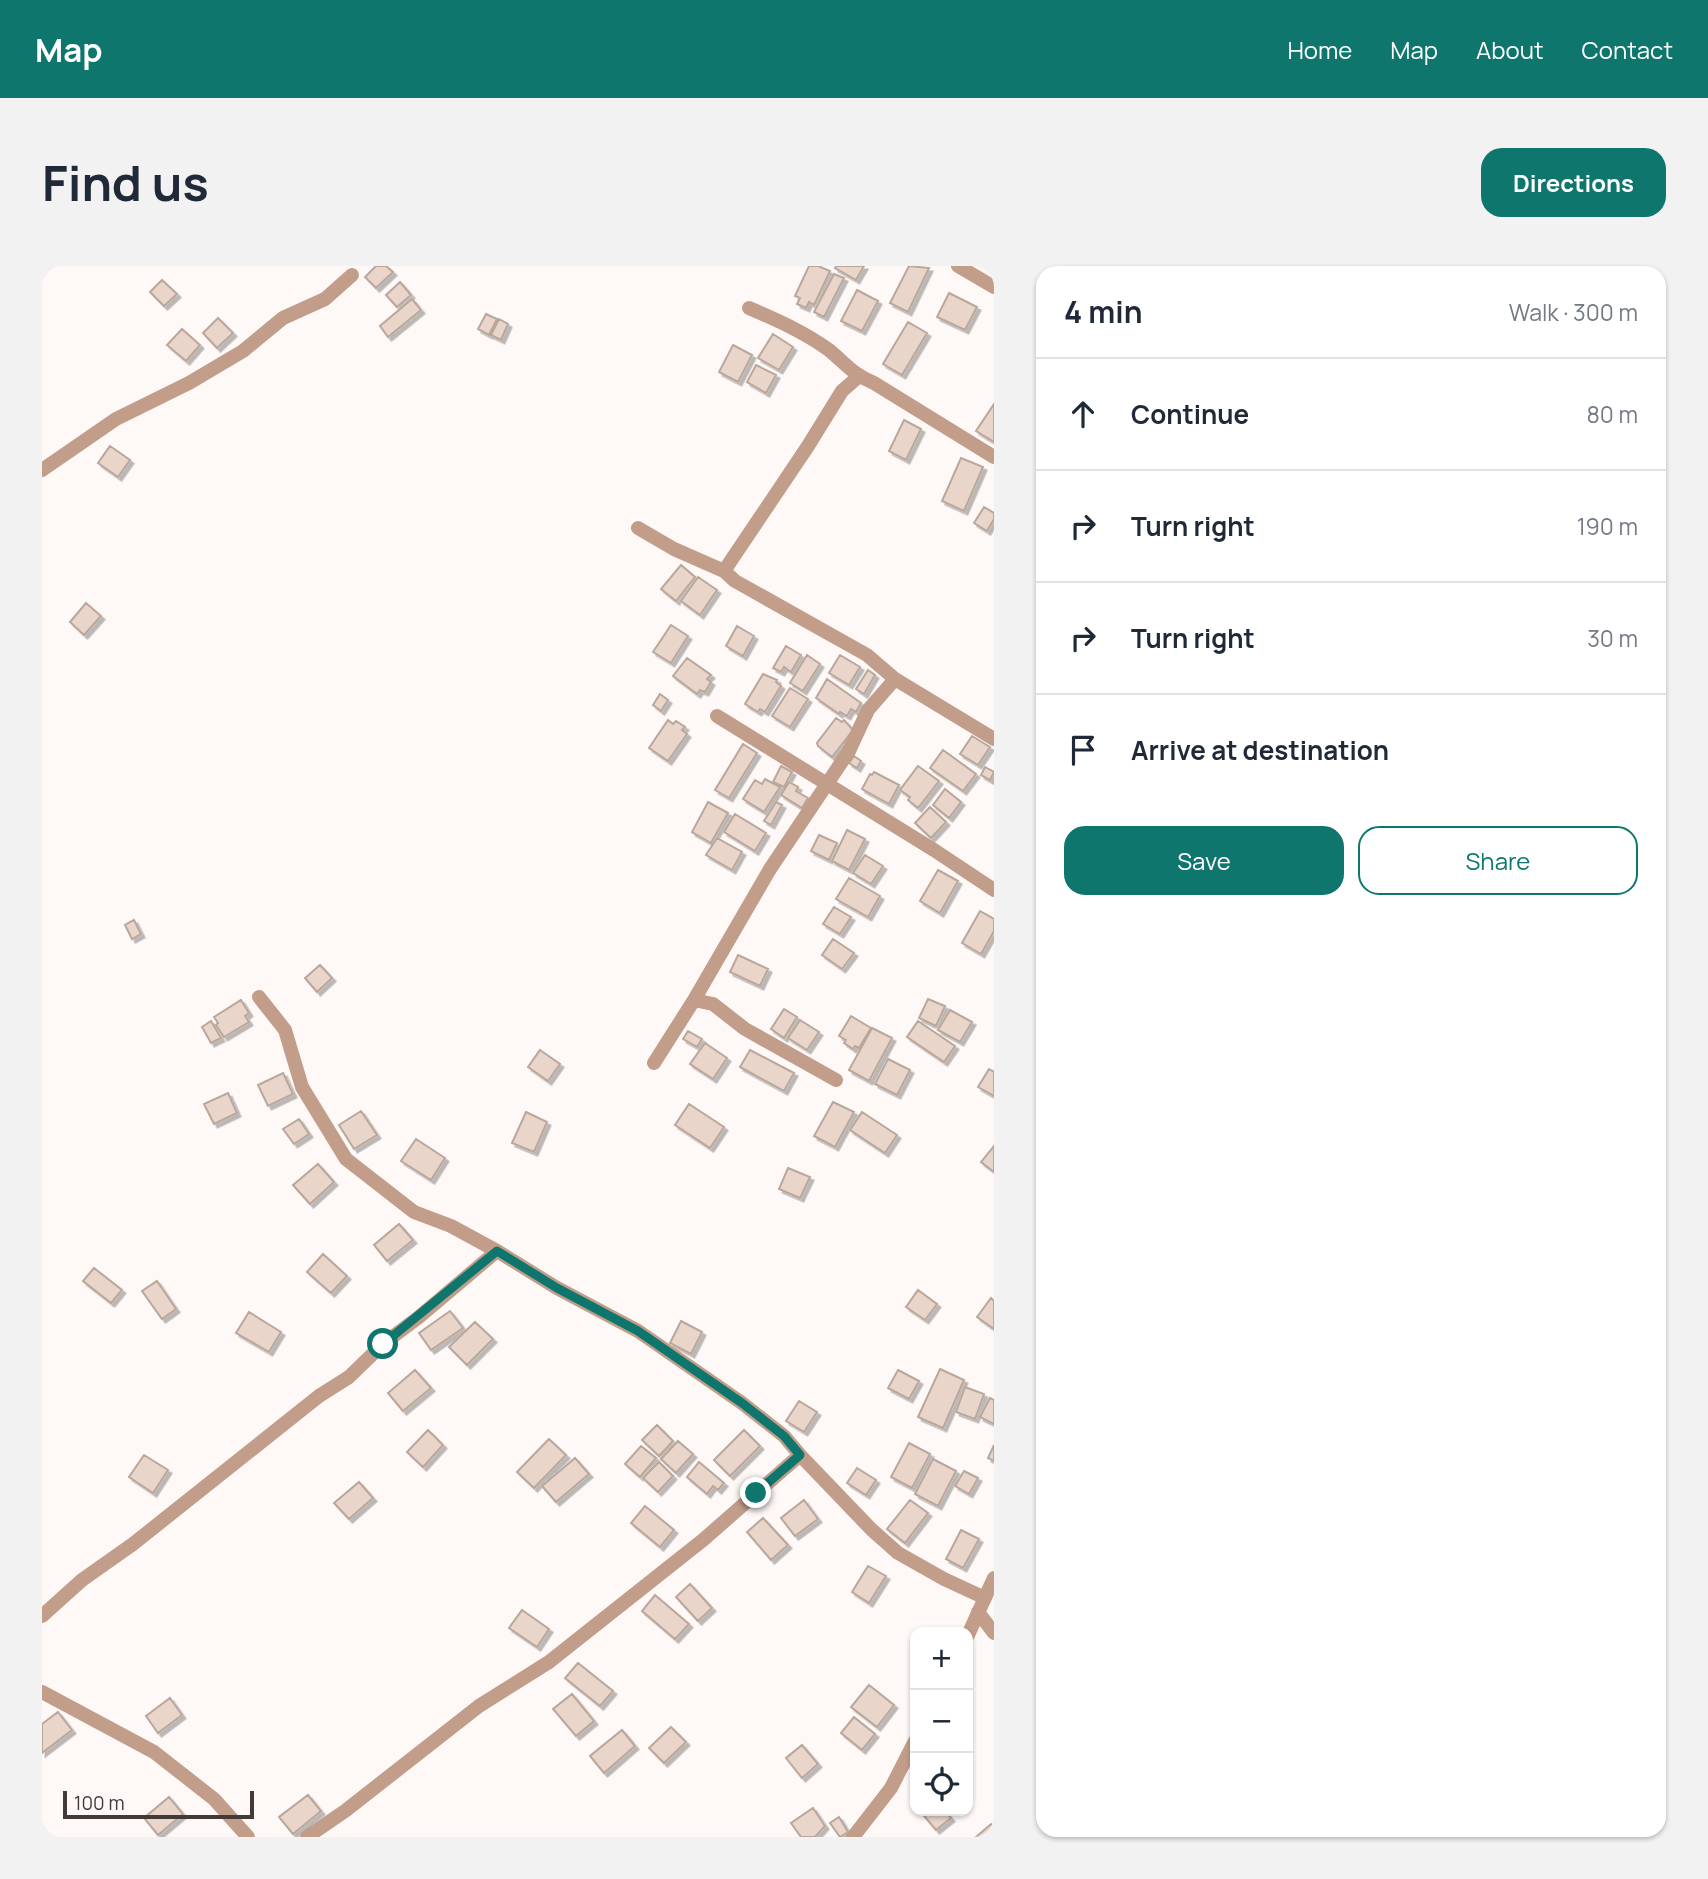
<!DOCTYPE html>
<html lang="en">
<head>
<meta charset="utf-8">
<style>
  body { margin:0; font-family:Manrope,sans-serif; background:#f2f2f3; color:#1f2937 }
  .controls { position:absolute; right:21px; bottom:21px; display:grid; overflow:hidden; border-radius:14px; box-shadow:0 2px 5px #0004 }
  .controls button { width:63px; height:63px; display:grid; place-items:center; padding:0; border:0; border-bottom:2px solid #e0e1e3; background:#fff; color:#1f2937; font:35px sans-serif }
  .scale { position:absolute; left:21px; bottom:18px; width:191px; box-sizing:border-box; padding-left:7px; border:4px solid #423a36; border-top:0; font-size:19px; line-height:24px; white-space:nowrap; color:#423a36; -webkit-text-stroke:5px #fef9f7; paint-order:stroke }
  .stop { position:absolute; width:21px; height:21px; margin:-16px; border:5px solid #0f766e; border-radius:50%; background:#fff }
  .stop.end { background:#0f766e; border-color:#fff; box-shadow:0 2px 7px #0008 }
  .list { margin:0; padding:0; list-style:none }
  h2 { display:flex; justify-content:space-between; align-items:center; height:91px; margin:0; padding:0 28px; font-size:30px }
  h2 small { font-size:23px; font-weight:400; color:#747a83 }
  .list li { display:grid; grid-template-columns:46px 1fr auto; gap:21px; align-items:center; box-sizing:border-box; height:112px; padding:0 28px; border-top:2px solid #e0e1e3 }
  .list b { display:block; font-size:26px; white-space:nowrap }
  .list em { font-size:23px; font-style:normal; color:#747a83 }
  .actions { display:flex; gap:14px; padding:21px 28px }
  .actions a { flex:1; padding:16px 0; border:2px solid #0f766e; border-radius:21px; text-align:center; font-size:24px; color:#0f766e }
  .actions .main { background:#0f766e; color:#fff }
  .icon { flex:none; width:38px; height:38px; fill:none; stroke:currentColor; stroke-width:2; stroke-linecap:round; stroke-linejoin:round }
  .map { position:relative; flex:none; width:952px; height:1571px; overflow:hidden; border-radius:21px }
  header { display:flex; align-items:center; gap:42px; box-sizing:border-box; height:98px; padding:0 35px; background:#0f766e; color:#fff }
  header strong { font-size:33px }
  nav { display:flex; gap:38px; margin-inline-start:auto; font-size:24px }
  .intro { display:flex; align-items:center; justify-content:space-between; box-sizing:border-box; height:168px; padding:0 42px }
  h1 { margin:0; font-size:49px }
  .button { padding:18px 32px; border-radius:21px; background:#0f766e; color:#fff; font-size:24px; font-weight:700 }
  main { display:flex; gap:42px; padding:0 42px }
  aside { flex:1; background:#fff; border-radius:21px; box-shadow:0 2px 5px #0004 }
  .map>svg:first-child { display:block }
</style>
</head>
<body>
<header>
<strong>Map</strong>
<nav><a>Home</a><a>Map</a><a>About</a><a>Contact</a></nav>
</header>
<div class="intro"><h1>Find us</h1><a class="button">Directions</a></div>
<main>
<div class="map">
<svg width="952" height="1571" viewBox="0 0 952 1571">
  <defs>
    <filter id="shadow"><feDropShadow dx="3.5" dy="3.5" stdDeviation="0" flood-color="#0004"/></filter>
  </defs>
  <rect width="100%" height="100%" fill="#fef9f7"/>
  <path fill="#ead5ca" stroke="#baa79c" stroke-width="2" filter="url(#shadow)" d="M334,0H344L351,6L334,22L323,11Z
    M767,0H776L788,5L772,39L767,36L764,42L755,38L758,32L753,30Z
    M794,0H822L814,14L793,2Z
    M867,0L887,2L866,46L848,37Z
    M792,8L802,12L782,51L772,46Z
    M120,14L135,28L122,40L108,26Z
    M358,16L369,29L355,41L344,29Z
    M815,24L836,35L820,65L799,55Z
    M907,27L935,41L923,64L895,51Z
    M370,33L379,44L346,71L338,60Z
    M444,48L455,53L447,69L436,63Z
    M176,52L191,67L175,82L161,67Z
    M457,53L466,58L459,74L449,69Z
    M866,56L885,67L860,109L841,98Z
    M140,63L158,79L144,95L125,79Z
    M731,68L751,81L737,104L716,92Z
    M691,79L710,89L696,116L677,106Z
    M714,99L734,109L724,127L705,116Z
    M952,138V176L934,165Z
    M862,154L879,163L864,194L847,185Z
    M68,180L88,194L76,211L56,197Z
    M919,192L941,201L922,245L900,235Z
    M942,241L952,247V253L945,265L932,257Z
    M639,299L653,311L634,335L619,323Z
    M656,311L675,324L658,349L639,335Z
    M44,337L59,350L42,369L28,356Z
    M629,359L646,370L629,397L611,386Z
    M695,360L712,370L701,390L684,380Z
    M744,380L759,389L749,406L742,401L739,406L731,402Z
    M765,389L778,398L761,425L748,417Z
    M798,389L818,401L807,419L787,407Z
    M645,392L669,409L665,413L669,416L663,426L658,424L655,428L631,410Z
    M826,404L833,409L822,428L814,423Z
    M721,408L735,414L734,416L739,420L723,446L718,443L716,446L703,438Z
    M785,413L819,437L814,446L809,443L805,450L798,446L797,448L774,432Z
    M748,422L766,433L748,461L730,450Z
    M618,428L626,434L619,445L611,439Z
    M794,452L800,456L802,454L811,464L790,491L776,480L775,477Z
    M626,454L631,458L634,455L643,461L640,464L645,468L626,495L607,482Z
    M930,470L948,481L936,499L918,488Z
    M701,478L715,487L687,532L673,524Z
    M901,484L934,508L921,525L888,502Z
    M812,490L819,495L815,502L807,497Z
    M739,500L750,506L742,521L731,516Z
    M876,500L897,515L876,542L866,534L868,531L858,524Z
    M943,501L952,506L948,514L939,509Z
    M832,506L857,519L847,538L820,523L828,508L830,509Z
    M723,513L738,521L722,546L701,533L713,514L720,518Z
    M747,516L756,521L754,525L766,532L760,542L739,529Z
    M903,523L919,536L907,552L891,539Z
    M666,536L686,547L669,577L650,566Z
    M734,536L740,539L729,559L722,555Z
    M888,541L904,556L889,572L873,557Z
    M693,548L724,567L713,585L682,566Z
    M805,564L823,573L807,604L790,595Z
    M777,569L795,577L787,594L769,585Z
    M675,572L700,586L690,604L664,589Z
    M823,589L841,600L829,618L811,607Z
    M896,604L916,615L898,647L878,635Z
    M807,612L838,630L826,651L794,633Z
    M792,641L809,651L798,668L781,658Z
    M938,645L952,653V665L939,688L920,677Z
    M92,654L99,668L90,673L83,659Z
    M791,673L812,687L800,703L780,689Z
    M696,689L726,703L718,720L688,706Z
    M278,699L290,712L275,726L263,712Z
    M886,733L903,740L894,760L877,752Z
    M199,734L207,747L203,750L207,756L182,771L174,759L176,757L172,751Z
    M742,743L755,751L742,772L729,763Z
    M908,744L930,756L918,776L896,764Z
    M809,750L829,762L817,782L813,780L811,783L802,777L804,774L797,770Z
    M758,754L777,766L765,784L746,772Z
    M169,755L179,772L169,777L160,761Z
    M876,755L913,780L902,796L865,771Z
    M830,762L850,772L827,815L807,804Z
    M646,765L660,773L655,781L641,773Z
    M663,777L685,792L671,813L648,798Z
    M498,784L518,798L506,815L486,801Z
    M708,784L752,807L742,825L698,801Z
    M846,793L868,804L855,829L833,818Z
    M947,803L952,806V830L936,821Z
    M241,807L251,828L226,840L216,819Z
    M186,827L195,847L172,858L162,838Z
    M791,836L812,846L793,881L772,870Z
    M647,838L682,861L668,882L633,859Z
    M319,845L335,869L312,883L297,859Z
    M484,846L505,856L492,886L470,877Z
    M820,846L855,869L843,887L808,864Z
    M257,853L267,868L252,878L241,863Z
    M374,873L403,892L389,914L359,895Z
    M952,880V906L939,896Z
    M276,898L292,916L268,938L251,919Z
    M746,902L768,911L758,932L737,923Z
    M357,958L371,974L345,995L332,979Z
    M281,988L305,1010L289,1027L265,1006Z
    M52,1002L80,1024L69,1037L41,1015Z
    M115,1015L134,1043L120,1053L100,1025Z
    M876,1024L895,1038L883,1054L864,1041Z
    M949,1032L952,1035V1063L935,1051Z
    M408,1045L421,1062L389,1084L377,1067Z
    M207,1046L239,1066L227,1086L194,1067Z
    M639,1055L660,1066L649,1088L628,1077Z
    M433,1056L451,1073L425,1099L407,1081Z
    M898,1103L922,1114L901,1162L876,1151Z
    M373,1104L389,1122L361,1145L346,1127Z
    M856,1104L877,1115L867,1133L846,1122Z
    M923,1121L942,1128L933,1153L914,1146Z
    M948,1132L952,1134V1158L938,1151Z
    M757,1135L775,1146L762,1166L744,1155Z
    M615,1159L631,1175L617,1190L600,1174Z
    M386,1164L401,1179L381,1201L365,1186Z
    M702,1164L718,1180L688,1210L672,1194Z
    M507,1173L524,1189L492,1222L475,1206Z
    M636,1175L651,1188L634,1207L619,1193Z
    M867,1177L888,1188L870,1222L849,1211Z
    M952,1179V1195L946,1192Z
    M599,1180L614,1192L598,1211L583,1198Z
    M102,1189L126,1204L111,1227L87,1211Z
    M533,1192L547,1208L514,1236L500,1220Z
    M891,1193L914,1205L896,1240L873,1228Z
    M617,1196L631,1210L616,1226L601,1212Z
    M657,1196L682,1217L676,1224L671,1220L665,1228L645,1211Z
    M815,1202L834,1214L824,1229L805,1217Z
    M922,1205L936,1212L927,1228L913,1220Z
    M317,1216L331,1232L307,1253L292,1237Z
    M762,1234L776,1253L753,1270L739,1252Z
    M868,1234L886,1247L863,1277L845,1263Z
    M603,1240L632,1264L618,1281L589,1257Z
    M721,1252L746,1279L729,1294L705,1266Z
    M919,1264L937,1273L921,1302L904,1293Z
    M826,1300L844,1310L827,1337L810,1326Z
    M648,1318L670,1342L656,1355L634,1331Z
    M613,1329L647,1358L633,1373L600,1345Z
    M480,1344L507,1363L495,1381L467,1362Z
    M536,1397L571,1425L558,1440L523,1412Z
    M827,1419L852,1439L835,1461L809,1441Z
    M530,1428L552,1455L534,1470L511,1443Z
    M128,1432L140,1449L116,1467L104,1450Z
    M16,1446L30,1464L0,1487V1458Z
    M812,1451L833,1468L820,1484L799,1467Z
    M629,1461L644,1476L622,1497L607,1482Z
    M580,1464L593,1480L562,1507L548,1490Z
    M760,1479L776,1498L760,1512L744,1492Z
    M266,1529L279,1545L251,1568L237,1551Z
    M127,1531L141,1548L116,1569L102,1552Z
    M771,1542L783,1560L773,1571H759L749,1557Z
    M878,1545H903L909,1552L894,1564Z
    M797,1551L806,1566L798,1571L788,1557Z
    M949,1558L952,1561V1571H934Z"/>
  <g fill="none" stroke-linecap="round" stroke-linejoin="round">
    <path stroke="#c29e8a" stroke-width="14" d="M916,0L952,21
      M707,42C735,54 762,66 787,84C804,98 810,108 832,117L952,191
      M0,204L74,153L147,117L201,85L241,52L283,33L310,9
      M596,262L632,283L682,305L693,315L825,389L853,413L952,473
      M682,305L766,180L800,125L816,111
      M675,450L892,584L952,624
      M217,731L243,764L260,821L304,893L372,946L409,960L455,985L515,1022L596,1065L700,1137L742,1170L758,1189
      M652,734L671,738L703,763L794,814
      M612,797L652,734L728,603L807,485L826,444L853,413
      M936,1346L952,1367
      M0,1350L40,1314L91,1278L277,1130L307,1111L341,1078L377,1051L455,985
      M926,1369L952,1312
      M0,1426L112,1486L172,1533L206,1571
      M265,1571L303,1545L437,1440L507,1396L661,1274L758,1189L830,1264L856,1287L902,1313L943,1332
      M811,1571L849,1522L873,1475"/>
  </g>
  <g fill="none" stroke-linecap="round" stroke-linejoin="round">
    <path stroke="#0f766e" stroke-width="9" d="M341,1078L455,985L515,1022L596,1065L700,1137L742,1170L758,1189L714,1227"/>
  </g>
</svg>
<div class="controls">
<button>+</button>
<button>−</button>
<button><svg class="icon" aria-label="locate" viewBox="0 0 24 24"><circle cx="12" cy="12" r="6"/><path d="M12 2v4M12 18v4M2 12h4M18 12h4"/></svg></button>
</div>
<div class="scale">100 m</div>
<div class="stop" style="left:341px;top:1078px"></div>
<div class="stop end" style="left:714px;top:1227px"></div>
</div>
<aside>
<h2>4 min<small>Walk · 300 m</small></h2>
<ul class="list">
<li><svg class="icon" aria-label="ahead" viewBox="0 0 24 24"><path d="M12 20V5M6 11l6-6 6 6"/></svg><div><b>Continue</b></div><em>80 m</em></li>
<li><svg class="icon" aria-label="right" viewBox="0 0 24 24"><path d="M7 20v-9h11M14 6l5 5-5 5"/></svg><div><b>Turn right</b></div><em>190 m</em></li>
<li><svg class="icon" aria-label="right" viewBox="0 0 24 24"><path d="M7 20v-9h11M14 6l5 5-5 5"/></svg><div><b>Turn right</b></div><em>30 m</em></li>
<li><svg class="icon" aria-label="arrive" viewBox="0 0 24 24"><path d="M6 21V4h12l-3 4 3 4H6"/></svg><div><b>Arrive at destination</b></div></li>
</ul>
<div class="actions"><a class="main">Save</a><a>Share</a></div>
</aside>
</main>
</body>
</html>
